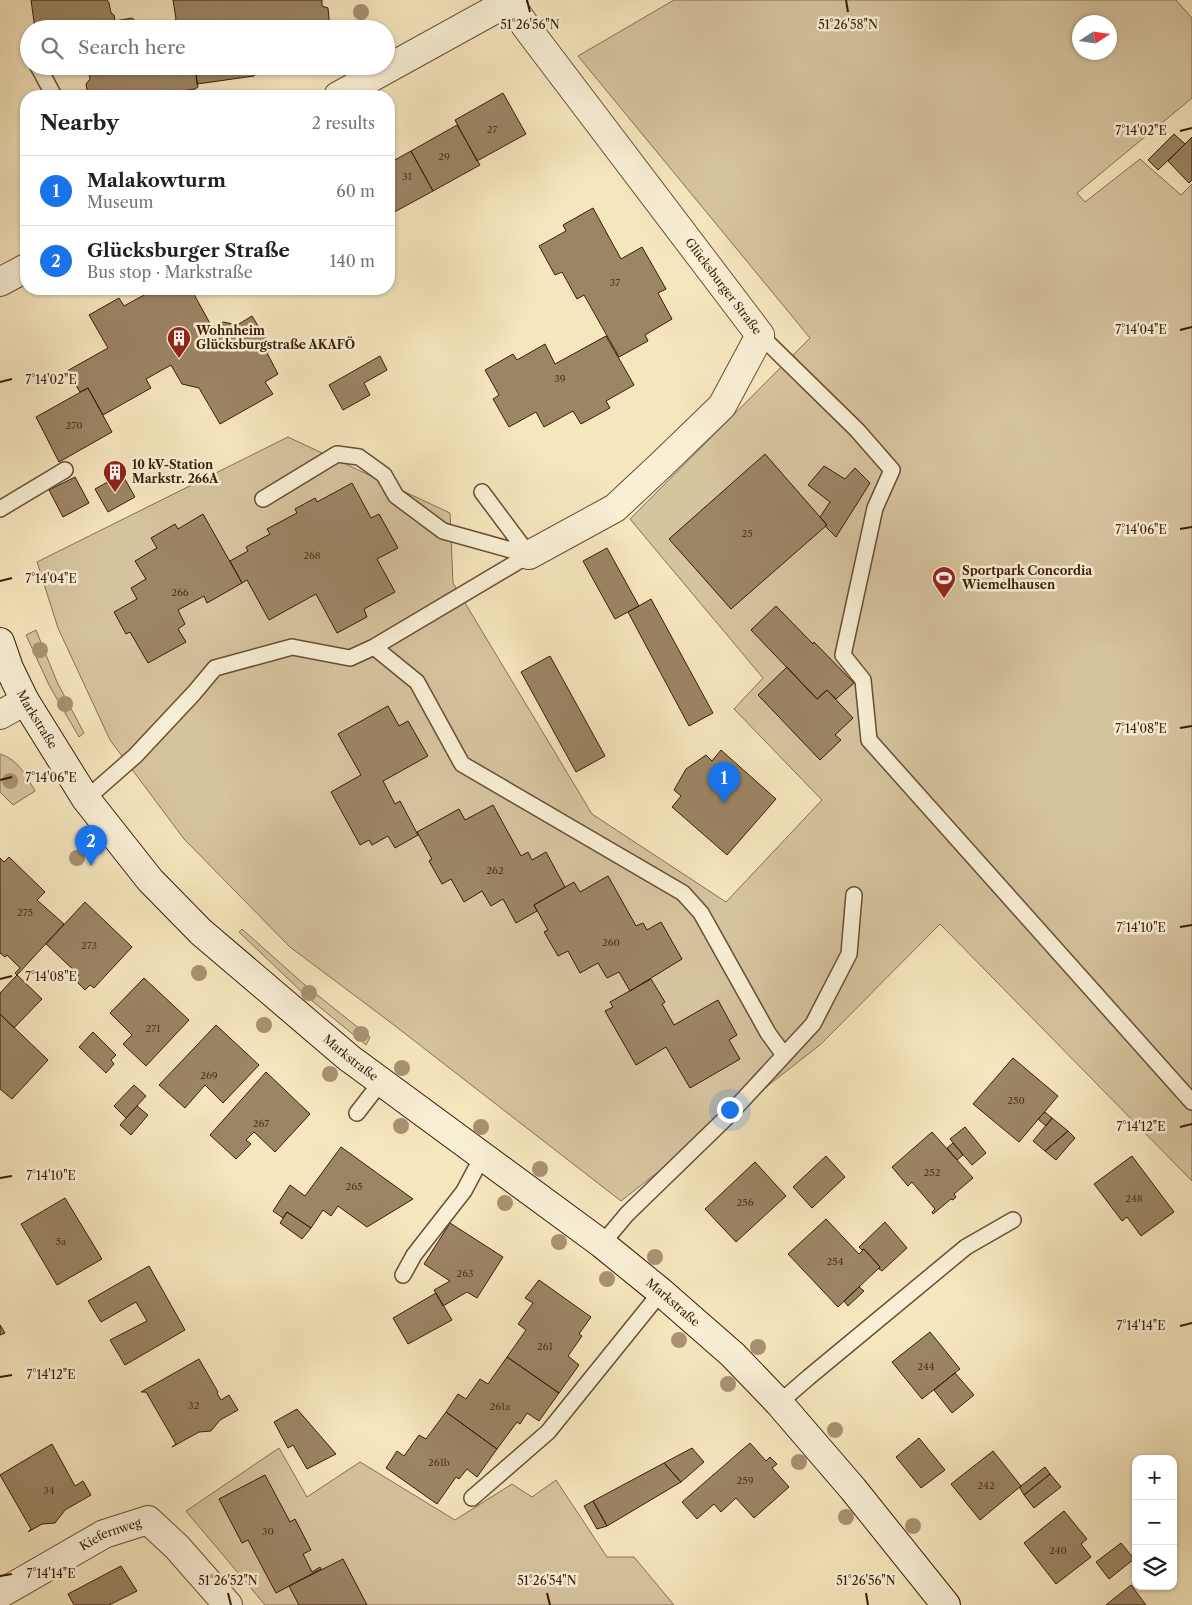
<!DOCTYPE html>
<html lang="en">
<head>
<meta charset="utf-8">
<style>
  body { margin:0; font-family:"Libre Caslon Text",serif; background:#f2f2f2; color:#202124 }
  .controls { position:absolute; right:15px; bottom:15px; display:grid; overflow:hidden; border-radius:10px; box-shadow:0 1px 4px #0004 }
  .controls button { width:45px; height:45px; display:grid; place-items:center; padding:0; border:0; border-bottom:1px solid #e0e0e0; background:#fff; color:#202124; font:25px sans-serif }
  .compass { position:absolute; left:1072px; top:15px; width:45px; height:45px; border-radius:50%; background:#fff; box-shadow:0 1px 4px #0004; rotate:78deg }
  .you { position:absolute; left:729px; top:1109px; width:18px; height:18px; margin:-12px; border:4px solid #fff; border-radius:50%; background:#1a73e8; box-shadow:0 0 0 8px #1a73e833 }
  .badge { display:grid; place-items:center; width:32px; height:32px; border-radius:50%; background:#1a73e8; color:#fff; font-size:16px; font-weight:700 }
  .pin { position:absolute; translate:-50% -41px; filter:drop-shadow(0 1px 2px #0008) }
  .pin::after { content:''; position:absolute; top:26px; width:18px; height:15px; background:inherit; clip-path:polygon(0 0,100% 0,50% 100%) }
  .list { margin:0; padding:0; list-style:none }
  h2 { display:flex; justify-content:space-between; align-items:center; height:65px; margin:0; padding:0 20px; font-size:21px }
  h2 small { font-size:16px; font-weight:400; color:#757577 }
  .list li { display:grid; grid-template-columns:32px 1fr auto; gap:15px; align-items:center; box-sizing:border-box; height:70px; padding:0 20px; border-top:1px solid #e0e0e0 }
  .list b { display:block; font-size:19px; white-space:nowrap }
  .list p { margin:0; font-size:16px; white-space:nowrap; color:#757577 }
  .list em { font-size:16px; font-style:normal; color:#757577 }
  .icon { flex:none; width:28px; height:28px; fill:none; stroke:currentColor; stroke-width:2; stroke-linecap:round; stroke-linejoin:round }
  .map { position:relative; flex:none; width:1192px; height:1605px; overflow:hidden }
  .search { position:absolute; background:#fff; box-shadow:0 1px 4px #0004; left:20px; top:20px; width:375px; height:55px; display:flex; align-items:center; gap:12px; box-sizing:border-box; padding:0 18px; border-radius:28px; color:#757577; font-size:19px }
  .panel { position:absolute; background:#fff; box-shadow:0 1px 4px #0004; left:20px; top:90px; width:375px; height:205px; border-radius:20px }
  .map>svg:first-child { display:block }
</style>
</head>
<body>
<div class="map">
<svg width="1192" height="1605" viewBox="0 0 1192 1605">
  <rect width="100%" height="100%" fill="#f6e6be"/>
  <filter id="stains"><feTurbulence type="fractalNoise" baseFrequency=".004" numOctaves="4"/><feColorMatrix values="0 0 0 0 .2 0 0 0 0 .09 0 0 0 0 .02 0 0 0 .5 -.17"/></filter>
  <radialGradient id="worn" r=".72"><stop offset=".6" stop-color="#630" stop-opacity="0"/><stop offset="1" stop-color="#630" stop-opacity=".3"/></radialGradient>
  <path fill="#d6c49f" stroke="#887052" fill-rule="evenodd" d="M674,0H1176L1192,18V98L1077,193L1085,202L1140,159L1181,195L1192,184V1181L940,924L821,1044L621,1201L390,1022L290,947L184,839L110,740L58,628L37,562L288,437L450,513L453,583L592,814L726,902L822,800L734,709L763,678L630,519L810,338L578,56ZM1080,22H1110V52H1080Z
    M36,630L57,682L84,733L79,737L49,685L26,635Z
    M0,754C18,759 26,776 35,791L13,805L0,792Z
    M242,929L306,986L370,1037L366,1045L305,995L239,932Z
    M279,1448L307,1497L360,1462L455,1520L512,1484L532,1497L556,1480L607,1557H634L674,1605H265L186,1511Z"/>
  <path fill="#9c8565" stroke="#3a1c05" d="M31,0H107L109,3L111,13L114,15L115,21L132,18L139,24L140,29H35Z
    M173,0H322V6L328,8L330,29H172V25L176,19Z
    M73,66H195L198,87L195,89L149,96H88L86,84L90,79L89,71L79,73L74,70Z
    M195,66H276L257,69V72L254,76L197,84Z
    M503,93L526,134L477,161L455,120Z
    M457,125L480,165L433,191L411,151Z
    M1174,134L1185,144L1158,170L1148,160Z
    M1192,137V180L1189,183L1168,161Z
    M411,151L433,191L389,215V161L392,159L393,161Z
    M593,208L621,259L642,247L666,289L658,293L672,319L645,335L648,341L619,357L584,295L577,299L562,272L555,275L539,246L566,231L563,225Z
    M155,289H191L212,327L223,322L233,324L234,327L252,316L272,349L267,353L278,374L265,382L273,394L220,424L199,388L182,384L171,365L146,379L151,388L103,415L88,388L80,392L67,371L108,348L89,315L119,298L124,306Z
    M606,336L634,385L606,401L610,408L581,424L573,411L544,427L536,412L509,427L493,399L499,395L485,370L513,354L517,360L545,344L555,364Z
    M380,356L387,370L364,383L370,395L343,410L329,385Z
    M88,388L112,432L59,462L36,417Z
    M765,454L827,525L731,609L669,539Z
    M824,466L845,479L855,468L870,483L836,537L825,526L827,525L820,517L830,502L808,485Z
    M122,474L135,497L108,512L95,489Z
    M75,477L89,503L63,517L49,490Z
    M352,483L371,518L379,514L398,548L377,559L395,592L364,609L367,617L337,633L316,594L269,620L247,580L242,583L230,561L248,551L246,547L270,534L267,529L297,513L295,509L315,498L317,502Z
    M203,514L242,583L207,603L204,596L178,610L185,624L178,629L186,642L148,663L130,632L126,634L114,612L137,599L131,588L146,579L135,561L157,548L151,538L175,524L178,529Z
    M607,548L639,606L615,619L583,561Z
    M651,599L713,713L689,726L628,612Z
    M776,606L813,644L814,642L854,683L836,699L827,690L817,699L751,630Z
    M550,656L605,756L576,772L521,672Z
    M787,667L817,699L827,690L853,718L835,735L841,740L820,760L758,695Z
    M388,706L399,726L408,721L428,756L383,781L395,804L400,801L418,835L395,848L388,836L372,845L369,840L360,845L331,792L361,775L338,734Z
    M721,750L776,799L727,855L672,807L681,796L674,790L686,769L706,755L712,761Z
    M493,805L521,856L528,852L532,860L546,852L565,887L534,905L537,911L516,923L503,899L491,906L482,891L464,902L451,879L442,884L429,861L432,859L417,832L459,809L465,820Z
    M9,857L45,892L37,900L64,924L17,975L15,973L20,968L7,955L5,957L0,953V858L4,862Z
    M608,876L636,926L643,923L647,930L661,922L682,959L630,991L619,972L607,978L598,963L580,973L568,951L558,956L544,932L548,930L534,905L574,882L580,892Z
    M85,902L132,947L94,988L90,985L85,990L75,980L79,975L46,944Z
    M17,975L42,999L14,1028L0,1014V993Z
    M144,978L189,1020L146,1066L123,1044L132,1035L110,1013Z
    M651,979L665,1002L662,1004L674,1025L718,1000L737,1035L729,1040L740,1059L690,1088L666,1047L636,1065L605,1011L613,1007L610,1002Z
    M0,1014L48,1060L12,1099L0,1089Z
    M216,1025L259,1065L223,1103L205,1085L185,1108L159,1085Z
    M93,1032L116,1055L111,1060L114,1064L106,1073L79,1047Z
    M1013,1058L1058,1096L1019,1142L973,1104Z
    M266,1072L310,1114L275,1152L254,1132L246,1140L251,1144L236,1159L210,1135Z
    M134,1085L146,1096L126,1118L114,1106Z
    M137,1106L148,1115L131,1135L120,1125Z
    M1045,1112L1052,1118L1046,1126L1038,1119Z
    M1052,1118L1068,1131L1045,1151L1033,1141Z
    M965,1127L986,1153L972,1165L950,1139Z
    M1068,1131L1075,1138L1056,1160L1045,1151Z
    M932,1132L973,1178L954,1194L956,1197L953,1200L951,1199L933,1214L932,1212L935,1209L912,1182L908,1186L892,1167Z
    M953,1143L963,1155L957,1160L947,1148Z
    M341,1147L413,1199L367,1227L338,1206L331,1216L323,1210L311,1228L287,1212L283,1218L273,1211L290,1185L305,1196Z
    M826,1156L845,1177L812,1208L793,1187Z
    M1132,1156L1174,1212L1141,1236L1127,1217L1122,1221L1094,1184Z
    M755,1162L786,1196L736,1242L705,1209Z
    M65,1198L102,1259L57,1285L21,1224Z
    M287,1212L311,1228L302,1239L280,1223Z
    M826,1219L859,1254L864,1249L880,1267L838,1307L788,1254Z
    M885,1222L907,1248L882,1271L879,1269L880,1267L864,1249L862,1250L859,1247Z
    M450,1223L503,1257L477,1298L467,1292L443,1306L434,1290L450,1281L424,1264Z
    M149,1266L185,1330L125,1365L110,1340L147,1321L136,1302L101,1322L88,1301Z
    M539,1280L591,1317L579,1334L582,1336L568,1356L579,1365L559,1393L507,1357L526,1330L518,1324L533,1303L525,1298Z
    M859,1287L864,1291L848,1306L844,1301Z
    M436,1293L452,1320L408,1344L393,1318Z
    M0,1325L5,1333L0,1335Z
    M930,1332L960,1369L922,1399L892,1362Z
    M507,1357L559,1393L539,1421L527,1413L520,1424L517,1422L497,1449L446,1412L458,1394L466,1399L480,1379L488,1384Z
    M199,1359L218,1392L217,1393L221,1400L229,1395L238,1410L220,1420L211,1431L199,1432L172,1447L176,1444L146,1392H141Z
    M955,1373L974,1395L952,1413L934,1390Z
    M297,1409L336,1454L307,1469L293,1445L288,1448L274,1422Z
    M446,1412L497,1449L477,1477L467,1469L459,1479L456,1477L437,1504L386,1468L397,1451L404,1456L419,1435L426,1439Z
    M919,1438L945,1470L921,1488L896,1457Z
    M750,1443L766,1461L770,1457L777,1464L772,1468L789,1487L754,1518L736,1498L721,1512L714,1504L697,1519L682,1502Z
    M52,1444L75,1486L83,1481L91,1495L65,1510L55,1523L42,1524L28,1532L31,1529L0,1475Z
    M692,1448L704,1462L681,1482L664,1463Z
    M993,1451L1021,1486L980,1520L951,1484Z
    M664,1463L681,1482L607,1526L593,1501Z
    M1045,1467L1050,1474L1024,1495L1020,1488L1021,1486Z
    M1050,1474L1061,1487L1034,1508L1024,1495Z
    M265,1475L290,1522L295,1519L311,1550L303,1554L312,1572L320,1567L321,1569L276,1593L248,1540L242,1543L219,1499Z
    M593,1501L607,1526L597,1529L584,1506Z
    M1064,1511L1087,1539L1081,1544L1091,1557L1056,1584L1024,1543Z
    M1121,1543L1134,1559L1109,1579L1096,1562Z
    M343,1559L367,1605H299L289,1586Z
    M121,1566L137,1591L109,1605H74L68,1594Z
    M1131,1585L1146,1605H1106Z"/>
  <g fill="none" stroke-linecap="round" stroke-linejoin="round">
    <g stroke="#694e33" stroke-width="18">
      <path id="lane" d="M38,66L54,96
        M760,335L857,430L892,470L875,508L843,655L863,680L869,740L1192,1102
        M482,492L529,555
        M263,499L337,454L359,457L384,475L396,496L443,531L529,555
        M0,509L65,470
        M374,647L417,682L462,764L683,893L701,913L768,1033L784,1055
        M86,799L135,756L194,693L215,668L292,647L350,658L374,647L529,555
        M357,1113L381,1082
        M602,1244L627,1214L727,1117L813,1024L849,954L854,895
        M403,1275L414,1255L464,1191L482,1157
        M779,1403L809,1377L966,1247L1013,1220
        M472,1498L548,1432L661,1292"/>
    </g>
    <g stroke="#694e33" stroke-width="30">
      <g id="street">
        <path id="s1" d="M509,2L527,28L760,335L722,406L661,465L615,508L529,555"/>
        <path d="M338,96L512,0"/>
        <path d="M0,282L26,268"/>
        <path d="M0,715L25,701"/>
        <path id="s2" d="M0,1594L104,1534L148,1520L177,1547L228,1605"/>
      </g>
    </g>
    <g stroke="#3a1c05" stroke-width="30">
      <g id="secondary">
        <path id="s3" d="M0,642L9,668L25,701L86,799L150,880L201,932L349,1058L602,1244L661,1292L733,1355L779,1403L853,1489L946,1605"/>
      </g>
    </g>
    <use href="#lane" stroke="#f9efd5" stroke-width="15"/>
    <use href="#street" stroke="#f9efd5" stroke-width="28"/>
    <use href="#secondary" stroke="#f9efd5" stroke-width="28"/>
  </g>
  <g fill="#a89272">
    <circle cx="361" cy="12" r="8"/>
    <circle cx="40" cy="650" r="8"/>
    <circle cx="65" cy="704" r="8"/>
    <circle cx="10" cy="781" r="8"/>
    <circle cx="77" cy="858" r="8"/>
    <circle cx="199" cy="973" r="8"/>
    <circle cx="309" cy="993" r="8"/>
    <circle cx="264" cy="1025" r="8"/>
    <circle cx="361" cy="1034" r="8"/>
    <circle cx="402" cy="1068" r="8"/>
    <circle cx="330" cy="1074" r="8"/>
    <circle cx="401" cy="1126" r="8"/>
    <circle cx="481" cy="1127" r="8"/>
    <circle cx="540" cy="1169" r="8"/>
    <circle cx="505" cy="1203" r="8"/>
    <circle cx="559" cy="1242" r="8"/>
    <circle cx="655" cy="1257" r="8"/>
    <circle cx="607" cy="1279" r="8"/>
    <circle cx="679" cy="1340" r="8"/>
    <circle cx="758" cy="1347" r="8"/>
    <circle cx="728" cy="1384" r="8"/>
    <circle cx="835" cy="1430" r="8"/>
    <circle cx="799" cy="1462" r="8"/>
    <circle cx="846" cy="1517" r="8"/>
    <circle cx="913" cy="1526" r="8"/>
  </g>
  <path fill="none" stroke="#3a1c05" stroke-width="2" d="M527,0L530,12M846,0L848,12M1180,131L1192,128M1180,330L1192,327M0,382L12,379M1180,529L1192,527M0,581L12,578M1180,728L1192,726M0,780L12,777M1180,927L1192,925M0,979L12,976M1180,1127L1192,1124M0,1178L12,1176M1180,1326L1192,1323M0,1377L12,1375M0,1576L12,1574M228,1593L231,1605M547,1593L550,1605M866,1593L868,1605"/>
  <defs>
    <g id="building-pin" transform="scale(1.25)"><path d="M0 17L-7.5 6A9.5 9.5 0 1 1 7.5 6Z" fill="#8f2418" stroke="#f9efd5"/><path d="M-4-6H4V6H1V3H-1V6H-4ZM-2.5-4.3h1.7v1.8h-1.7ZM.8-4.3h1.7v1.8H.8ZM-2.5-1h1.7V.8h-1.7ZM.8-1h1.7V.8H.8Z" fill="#fff"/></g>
    <g id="stadium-pin" transform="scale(1.25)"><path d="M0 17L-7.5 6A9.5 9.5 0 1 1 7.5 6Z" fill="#8f2418" stroke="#f9efd5"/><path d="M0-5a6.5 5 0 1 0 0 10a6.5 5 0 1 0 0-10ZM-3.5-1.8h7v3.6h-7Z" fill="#fff"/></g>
  </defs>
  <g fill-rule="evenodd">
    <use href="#building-pin" x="179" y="338"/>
    <use href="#building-pin" x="115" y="472"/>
    <use href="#stadium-pin" x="944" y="578"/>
  </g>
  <g text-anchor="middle" stroke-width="5" stroke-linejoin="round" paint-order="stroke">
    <g font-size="10" fill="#52361d">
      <text x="492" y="133">27</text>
      <text x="444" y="160">29</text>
      <text x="407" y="180">31</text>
      <text x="615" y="286">37</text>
      <text x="560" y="382">39</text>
      <text x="74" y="429">270</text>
      <text x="747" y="537">25</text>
      <text x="312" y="559">268</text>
      <text x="180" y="596">266</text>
      <text x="495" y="874">262</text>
      <text x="25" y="916">275</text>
      <text x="611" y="946">260</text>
      <text x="89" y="949">273</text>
      <text x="153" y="1032">271</text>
      <text x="209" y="1079">269</text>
      <text x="1016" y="1104">250</text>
      <text x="261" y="1127">267</text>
      <text x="932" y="1176">252</text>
      <text x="354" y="1190">265</text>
      <text x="1134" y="1202">248</text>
      <text x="745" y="1206">256</text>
      <text x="61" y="1245">5a</text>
      <text x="835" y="1265">254</text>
      <text x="465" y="1277">263</text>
      <text x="545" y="1350">261</text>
      <text x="926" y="1370">244</text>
      <text x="194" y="1409">32</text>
      <text x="500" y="1410">261a</text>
      <text x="439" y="1466">261b</text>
      <text x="745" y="1484">259</text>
      <text x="986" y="1489">242</text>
      <text x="49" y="1494">34</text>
      <text x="268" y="1535">30</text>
      <text x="1058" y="1554">240</text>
    </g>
    <g font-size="12" fill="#3a1c05" stroke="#f9efd5">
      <text dy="4" stroke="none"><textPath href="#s1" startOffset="356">Glücksburger Straße</textPath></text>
      <text dy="4" stroke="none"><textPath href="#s3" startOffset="86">Markstraße</textPath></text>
      <text dy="4" stroke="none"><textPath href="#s3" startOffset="551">Markstraße</textPath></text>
      <text dy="4" stroke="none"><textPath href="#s3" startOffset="956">Markstraße</textPath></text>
      <text dy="4" stroke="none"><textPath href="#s2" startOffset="126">Kiefernweg</textPath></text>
    </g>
    <g font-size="12" font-weight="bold" fill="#3a1c05" stroke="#f9efd5" text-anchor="start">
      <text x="196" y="335">Wohnheim<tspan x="196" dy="14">Glücksburgstraße AKAFÖ</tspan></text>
      <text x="132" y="469">10 kV-Station<tspan x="132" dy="14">Markstr. 266A</tspan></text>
      <text x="962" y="575">Sportpark Concordia<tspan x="962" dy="14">Wiemelhausen</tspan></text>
    </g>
  </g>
  <g font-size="12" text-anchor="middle" fill="#3a1c05" stroke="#f9efd5" stroke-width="5" stroke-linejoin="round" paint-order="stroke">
    <text x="530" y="29">51°26'56"N</text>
    <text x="848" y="29">51°26'58"N</text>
    <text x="1141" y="135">7°14'02"E</text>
    <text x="1141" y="334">7°14'04"E</text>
    <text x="51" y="384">7°14'02"E</text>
    <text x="1141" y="534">7°14'06"E</text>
    <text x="51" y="583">7°14'04"E</text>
    <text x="1141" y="733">7°14'08"E</text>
    <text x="51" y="782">7°14'06"E</text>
    <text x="1141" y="932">7°14'10"E</text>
    <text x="51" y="981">7°14'08"E</text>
    <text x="1141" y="1131">7°14'12"E</text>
    <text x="51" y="1180">7°14'10"E</text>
    <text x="1141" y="1330">7°14'14"E</text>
    <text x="51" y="1379">7°14'12"E</text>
    <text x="51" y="1578">7°14'14"E</text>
    <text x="228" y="1585">51°26'52"N</text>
    <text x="547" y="1585">51°26'54"N</text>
    <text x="866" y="1585">51°26'56"N</text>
  </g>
  <rect width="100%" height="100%" filter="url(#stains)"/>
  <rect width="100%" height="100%" fill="url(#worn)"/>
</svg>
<div class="controls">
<button>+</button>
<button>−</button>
<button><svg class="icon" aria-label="layers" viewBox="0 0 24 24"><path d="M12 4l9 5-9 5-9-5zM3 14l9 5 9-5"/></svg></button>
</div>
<svg class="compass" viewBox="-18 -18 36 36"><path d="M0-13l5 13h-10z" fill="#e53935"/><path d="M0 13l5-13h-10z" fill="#757577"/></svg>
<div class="you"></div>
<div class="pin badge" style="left:724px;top:803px">1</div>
<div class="pin badge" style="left:91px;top:866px">2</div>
<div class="search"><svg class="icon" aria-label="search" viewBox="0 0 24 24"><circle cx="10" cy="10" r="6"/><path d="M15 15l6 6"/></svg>Search here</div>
<section class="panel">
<h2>Nearby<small>2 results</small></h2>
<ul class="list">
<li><span class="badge">1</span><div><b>Malakowturm</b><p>Museum</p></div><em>60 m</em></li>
<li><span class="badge">2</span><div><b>Glücksburger Straße</b><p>Bus stop · Markstraße</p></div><em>140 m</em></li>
</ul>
</section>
</div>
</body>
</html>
